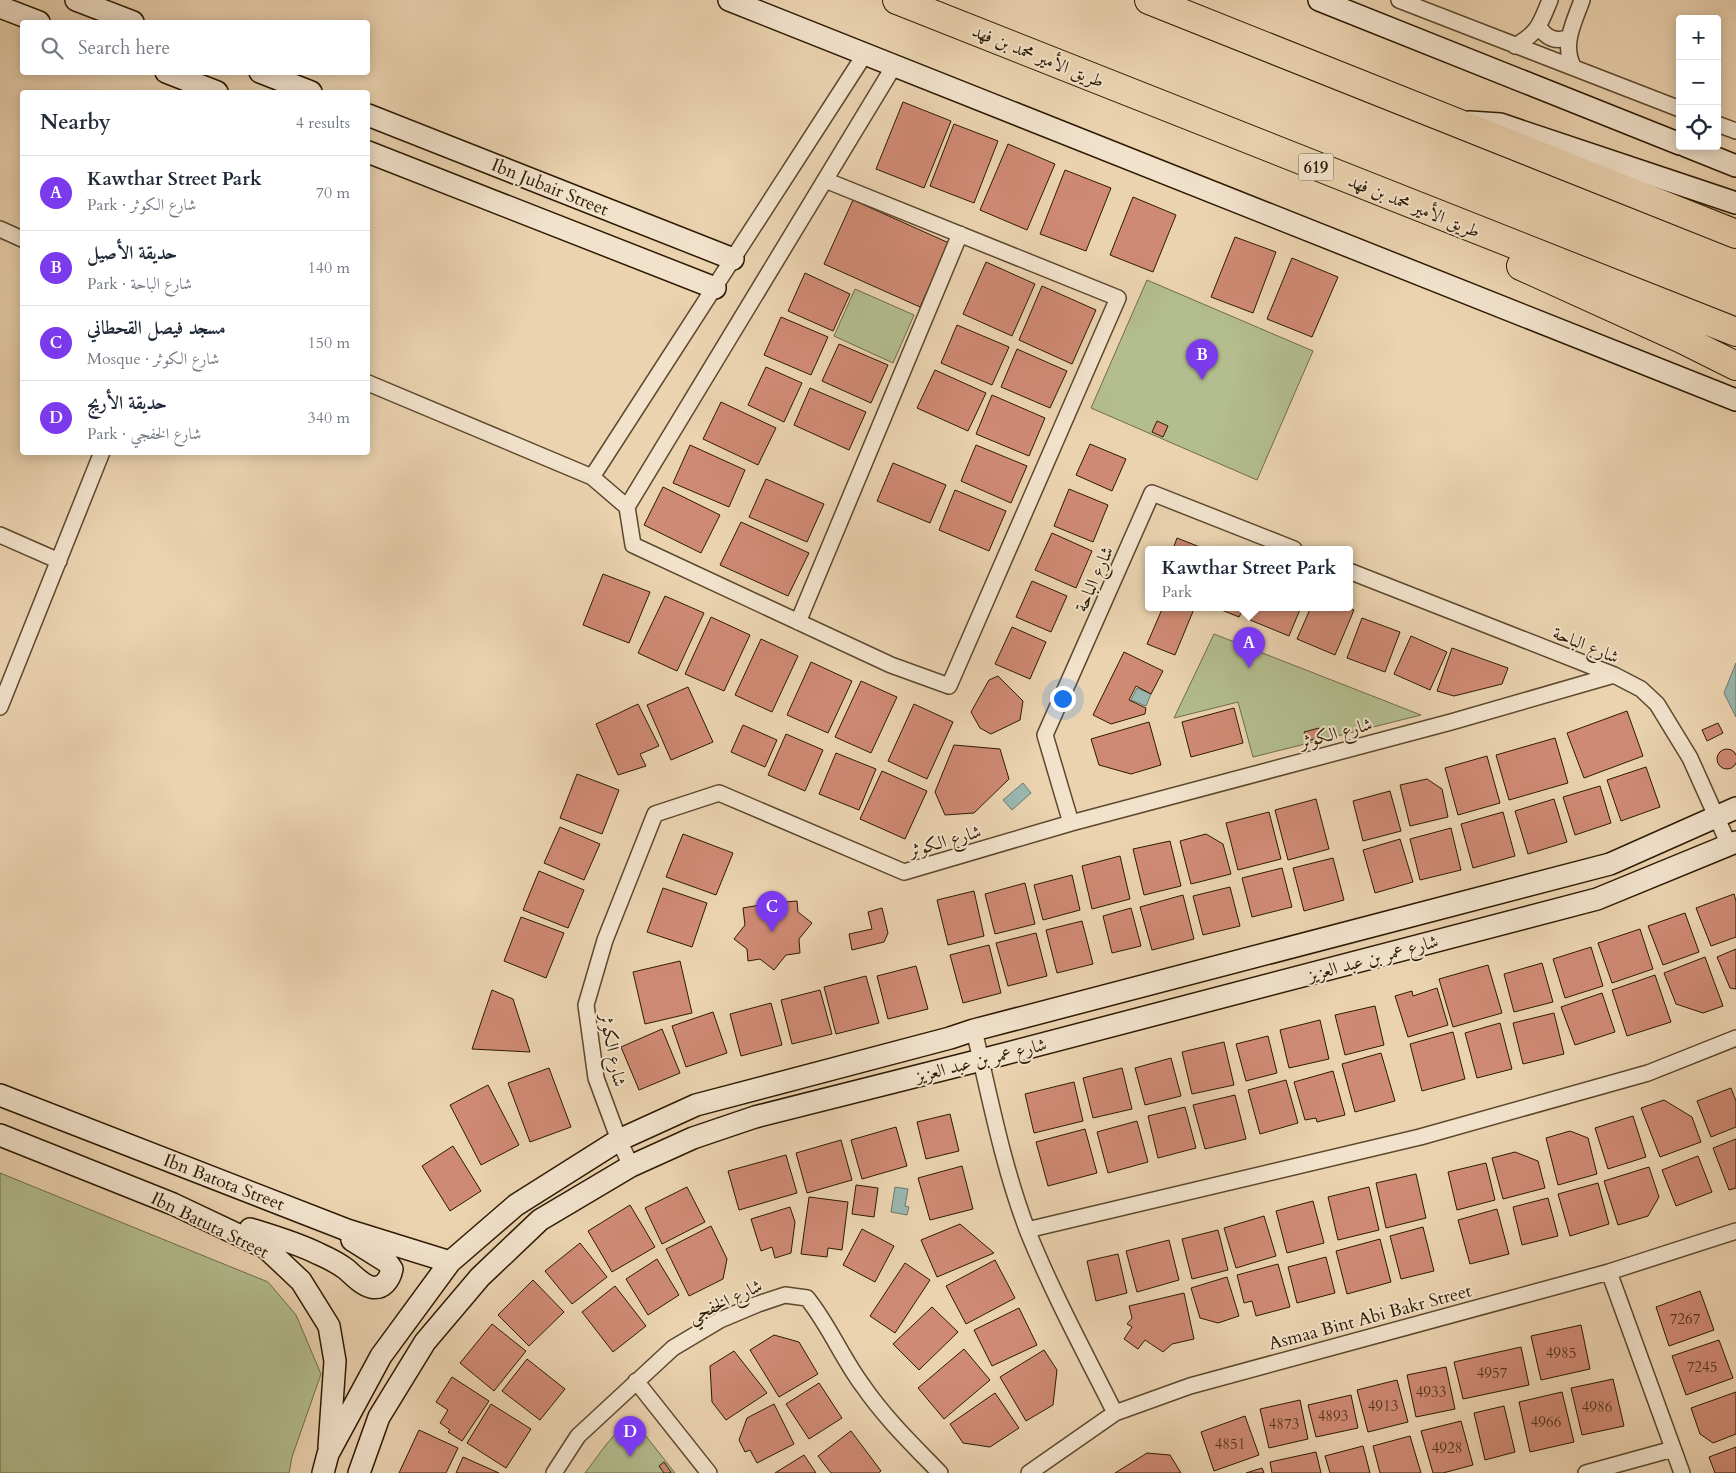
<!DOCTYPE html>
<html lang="en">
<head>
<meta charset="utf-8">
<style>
  body { margin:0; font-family:Cardo,Amiri,serif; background:#f6f6f7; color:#1f2937 }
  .controls { position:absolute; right:15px; top:15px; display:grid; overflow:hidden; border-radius:5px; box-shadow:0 2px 12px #0003 }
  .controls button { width:45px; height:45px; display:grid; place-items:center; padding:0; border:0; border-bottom:1px solid #e0e1e3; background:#fff; color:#1f2937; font:25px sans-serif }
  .you { position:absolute; left:1062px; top:698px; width:18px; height:18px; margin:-12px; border:4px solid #fff; border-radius:50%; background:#1a73e8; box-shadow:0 0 0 8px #1a73e833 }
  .badge { display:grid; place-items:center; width:32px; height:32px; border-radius:50%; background:#7c3aed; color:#fff; font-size:16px; font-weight:700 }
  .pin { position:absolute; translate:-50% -41px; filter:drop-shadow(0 1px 2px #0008) }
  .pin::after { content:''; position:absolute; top:26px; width:18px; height:15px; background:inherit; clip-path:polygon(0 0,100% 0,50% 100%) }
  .popup { position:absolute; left:1145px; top:546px; width:208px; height:65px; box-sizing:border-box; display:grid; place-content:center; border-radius:5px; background:#fff; filter:drop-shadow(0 1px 4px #0005); font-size:16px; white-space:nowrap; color:#747a83 }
  .popup b { font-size:19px; color:#1f2937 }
  .popup::after { content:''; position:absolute; left:50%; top:100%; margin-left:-10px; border:10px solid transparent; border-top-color:#fff }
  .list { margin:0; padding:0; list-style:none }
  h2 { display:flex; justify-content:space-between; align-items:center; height:65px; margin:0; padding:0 20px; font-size:21px }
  h2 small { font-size:16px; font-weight:400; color:#747a83 }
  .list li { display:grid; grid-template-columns:32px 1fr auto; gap:15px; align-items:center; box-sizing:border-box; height:75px; padding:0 20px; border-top:1px solid #e0e1e3 }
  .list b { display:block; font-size:19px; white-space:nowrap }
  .list p { margin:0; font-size:16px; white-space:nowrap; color:#747a83 }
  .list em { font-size:16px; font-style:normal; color:#747a83 }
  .icon { flex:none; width:28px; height:28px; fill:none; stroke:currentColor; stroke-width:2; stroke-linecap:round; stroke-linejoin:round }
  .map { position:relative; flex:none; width:1736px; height:1473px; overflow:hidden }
  .search { position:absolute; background:#fff; box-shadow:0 2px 12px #0003; left:20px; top:20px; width:350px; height:55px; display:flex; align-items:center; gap:12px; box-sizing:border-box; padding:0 18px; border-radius:5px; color:#747a83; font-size:19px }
  .panel { position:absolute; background:#fff; box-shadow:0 2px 12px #0003; left:20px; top:90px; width:350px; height:365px; border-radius:5px }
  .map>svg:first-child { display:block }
</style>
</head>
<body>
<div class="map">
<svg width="1736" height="1473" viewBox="0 0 1736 1473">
  <rect width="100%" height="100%" fill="#ebd3b0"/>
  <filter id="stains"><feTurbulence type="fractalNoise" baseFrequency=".004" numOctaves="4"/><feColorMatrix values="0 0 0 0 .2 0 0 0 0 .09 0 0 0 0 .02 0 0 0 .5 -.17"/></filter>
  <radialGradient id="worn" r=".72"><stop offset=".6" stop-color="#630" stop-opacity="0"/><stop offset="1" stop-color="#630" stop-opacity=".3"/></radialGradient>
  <path fill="#b3bd8e" stroke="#706c47" d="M1147,280L1313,351L1257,480L1091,408Z
    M855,289L914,315L893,363L834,336Z
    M1214,634L1421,715L1253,757L1238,702L1174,718Z
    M0,1173L268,1282L296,1315L321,1374L292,1457L289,1473H0Z
    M624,1424L638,1426L675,1473H585L605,1446Z"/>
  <path fill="#99b7b1" stroke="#6e786a" d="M1736,663V717L1724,693Z
    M1137,688L1151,694L1146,706L1131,700Z
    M1023,783L1031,793L1012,810L1003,800Z
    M895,1187L908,1189L905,1206L909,1207L907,1215L891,1212Z"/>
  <path fill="#cf8a73" stroke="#2d1a00" d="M903,102L951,121L924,188L876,169Z
    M954,124L998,141L974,203L930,186Z
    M1008,144L1055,164L1027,230L980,210Z
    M1065,170L1111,188L1086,251L1040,234Z
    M1133,197L1176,215L1153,272L1110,255Z
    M853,200L949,243L920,307L824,264Z
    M1235,237L1276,252L1253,313L1211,297Z
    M1292,258L1338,277L1312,337L1267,319Z
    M986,262L1035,284L1012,336L963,314Z
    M805,273L850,294L833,331L788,311Z
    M1042,286L1096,310L1072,364L1019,340Z
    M781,317L828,337L811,375L764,355Z
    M957,325L1009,347L992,385L941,363Z
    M839,344L888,365L871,403L822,381Z
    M1017,349L1067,371L1050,408L1001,387Z
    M766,367L802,383L784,422L748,405Z
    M935,370L986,393L968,431L917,408Z
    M810,388L866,412L849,450L794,425Z
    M992,395L1045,418L1029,456L976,434Z
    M721,402L776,428L758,465L703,439Z
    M1157,421L1168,426L1163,437L1152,432Z
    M1090,444L1126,459L1112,491L1076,475Z
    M690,445L745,470L729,507L673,483Z
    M976,445L1027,466L1011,503L961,481Z
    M893,463L946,485L930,523L877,501Z
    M766,479L824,504L807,542L749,517Z
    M663,487L720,515L701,553L644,525Z
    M1069,489L1108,505L1093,542L1054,526Z
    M955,490L1006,511L989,551L939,530Z
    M741,522L809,553L788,596L720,565Z
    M1052,533L1092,551L1076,588L1035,570Z
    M1177,538L1205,549H1173Z
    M603,574L650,592L629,643L583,625Z
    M1032,581L1067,596L1051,632L1016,617Z
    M665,596L704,613L677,671L638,653Z
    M1163,607H1187L1194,609L1175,655L1147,644Z
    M1214,607H1244L1239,617Z
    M1255,607H1301L1289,636L1250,620Z
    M1311,607H1346L1354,610L1335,655L1297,639Z
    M711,617L750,635L724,691L685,674Z
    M1362,618L1400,632L1385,672L1347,658Z
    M1012,627L1046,642L1030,679L995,664Z
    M1411,636L1447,652L1430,690L1394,674Z
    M761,639L798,656L772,712L735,695Z
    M1452,648L1508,668L1502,684L1454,696L1437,691Z
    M1124,652L1163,671L1151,694L1136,686L1129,700L1146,708L1145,714L1111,724L1093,715Z
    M811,662L852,681L828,733L787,715Z
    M998,676L1023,701L1020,720L991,734L980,728L971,712L989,680Z
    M861,681L897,697L871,753L835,737Z
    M688,687L713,742L671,760L647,705Z
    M638,704L659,746L640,754L646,766L618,775L596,724Z
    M914,704L953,722L927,779L888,761Z
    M1234,708L1243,743L1191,757L1182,722Z
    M1627,711L1643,756L1584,778L1567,733Z
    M1149,722L1161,765L1131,774L1099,765L1091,739Z
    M1718,723L1723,733L1707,741L1702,730Z
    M743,725L777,740L765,767L731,752Z
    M1319,728L1322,737L1307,741L1304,732Z
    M786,734L823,750L805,791L768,775Z
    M1555,738L1568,783L1509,800L1496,755Z
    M954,745L1000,749L1009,779L974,813L945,815L935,792Z
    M1717 759a10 10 0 1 1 20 0a10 10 0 1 1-20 0Z
    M836,753L876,769L859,810L819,794Z
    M1487,756L1500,803L1458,815L1445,768Z
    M1646,767L1660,807L1621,821L1607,780Z
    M882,771L927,791L905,839L860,819Z
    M577,774L619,790L602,834L560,818Z
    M1427,779L1442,789L1448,817L1410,826L1400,785Z
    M1600,786L1611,823L1575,835L1563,797Z
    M1390,791L1401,831L1363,841L1353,801Z
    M1316,799L1329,849L1288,860L1275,810Z
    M1554,799L1567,842L1528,854L1515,811Z
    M1269,812L1281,859L1238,870L1226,823Z
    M1503,812L1515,856L1473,868L1461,824Z
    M560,827L600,844L584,880L544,863Z
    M1451,828L1461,870L1420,880L1410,839Z
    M683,834L733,853L716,895L666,877Z
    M1206,834L1223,844L1231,874L1191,884L1180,841Z
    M1400,839L1413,882L1375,893L1363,850Z
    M1170,841L1181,886L1144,895L1133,849Z
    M1120,856L1130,899L1092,909L1082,866Z
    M1333,858L1344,900L1304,911L1293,868Z
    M1282,868L1292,907L1252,917L1242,878Z
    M539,871L584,890L568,928L523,910Z
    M1072,875L1080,910L1043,920L1034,885Z
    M1025,883L1035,924L995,934L985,894Z
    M1230,887L1240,926L1203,935L1193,896Z
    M663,888L707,903L692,947L647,932Z
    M772,891L785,902L797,901L798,912L812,923L799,939L800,953L786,955L774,970L760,959L748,961L747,949L734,939L745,925L743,908L760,905Z
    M974,891L984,936L948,945L937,900Z
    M1734,894L1736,901V937L1711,946L1696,908Z
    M1183,895L1194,939L1152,950L1140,907Z
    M882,908L888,933L884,942L852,950L849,934L872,929L868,912Z
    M1131,908L1141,946L1112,953L1103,916Z
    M1685,913L1699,952L1663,965L1648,926Z
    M521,917L564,933L546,978L504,961Z
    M1082,921L1093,964L1057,973L1046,930Z
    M1640,929L1653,969L1612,983L1598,943Z
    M1036,933L1047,976L1008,986L996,943Z
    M989,945L1001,993L963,1003L950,955Z
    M1591,947L1603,986L1565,998L1553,959Z
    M1736,949V989L1730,988L1717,957Z
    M1705,957L1723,1006L1703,1013L1676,1004L1664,973Z
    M680,961L692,1013L645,1024L633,972Z
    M1542,963L1553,1002L1514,1012L1504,974Z
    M1488,965L1502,1013L1453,1027L1439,979Z
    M916,966L928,1009L888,1019L877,976Z
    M1655,975L1671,1022L1627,1036L1612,990Z
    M866,976L879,1023L836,1034L824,987Z
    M1437,988L1448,1025L1408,1037L1395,996L1412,991L1413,996Z
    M492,990L513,999L530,1052L472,1049Z
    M820,990L832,1034L792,1044L781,1000Z
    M1602,993L1615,1032L1575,1045L1561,1007Z
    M771,1003L782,1045L741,1056L730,1014Z
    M1375,1006L1384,1045L1345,1055L1335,1015Z
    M713,1012L727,1053L686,1067L672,1026Z
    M1554,1013L1564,1054L1523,1064L1513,1023Z
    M1320,1020L1329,1059L1289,1068L1280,1030Z
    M1500,1023L1512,1069L1477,1078L1465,1033Z
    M662,1029L680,1073L639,1090L621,1047Z
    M1453,1032L1465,1079L1422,1091L1410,1044Z
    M1268,1036L1277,1073L1246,1081L1236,1044Z
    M1224,1042L1234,1085L1192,1094L1182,1052Z
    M1381,1053L1395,1101L1355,1112L1342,1064Z
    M1171,1058L1181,1096L1145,1105L1135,1068Z
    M549,1068L571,1127L530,1142L508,1083Z
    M1122,1068L1132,1109L1093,1118L1083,1078Z
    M1333,1071L1345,1115L1317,1122L1316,1118L1305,1120L1294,1082Z
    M1286,1080L1298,1123L1260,1134L1248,1090Z
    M1074,1082L1083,1121L1034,1133L1025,1094Z
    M488,1085L519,1145L481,1165L450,1105Z
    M1731,1088L1736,1101V1127L1711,1137L1697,1101Z
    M1235,1095L1246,1139L1205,1149L1193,1105Z
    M1664,1100L1692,1117L1701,1142L1660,1157L1641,1108Z
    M1185,1107L1196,1148L1158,1158L1148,1116Z
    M950,1114L959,1151L926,1159L917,1122Z
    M1633,1116L1646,1157L1608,1169L1595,1128Z
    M1137,1121L1148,1162L1108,1173L1097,1132Z
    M896,1127L907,1166L862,1179L851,1140Z
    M1085,1129L1097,1173L1048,1186L1036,1142Z
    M1570,1131L1588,1138L1597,1174L1558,1185L1546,1138Z
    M1736,1139V1188L1729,1190L1713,1148Z
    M841,1140L852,1180L807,1193L796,1153Z
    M453,1146L481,1191L450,1211L422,1166Z
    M1515,1152L1538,1161L1545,1188L1503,1199L1492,1158Z
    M786,1155L797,1193L739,1210L728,1171Z
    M1698,1156L1712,1192L1676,1206L1662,1170Z
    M1486,1163L1495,1200L1457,1210L1448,1172Z
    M962,1166L973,1209L930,1220L918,1178Z
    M1649,1167L1659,1197L1648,1216L1618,1225L1604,1181Z
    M1416,1174L1426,1218L1386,1228L1376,1183Z
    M1598,1183L1609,1224L1570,1236L1558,1194Z
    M856,1185L878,1188L874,1217L852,1214Z
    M687,1187L705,1222L662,1244L645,1208Z
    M1369,1187L1379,1230L1338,1240L1328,1197Z
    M809,1197L848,1202L842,1250L828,1248L827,1257L801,1254Z
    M1548,1198L1558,1236L1522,1245L1513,1207Z
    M1313,1201L1324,1243L1287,1253L1276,1211Z
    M630,1205L655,1247L612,1272L588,1231Z
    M790,1207L795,1222L791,1253L775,1258L772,1247L761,1251L751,1219Z
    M1497,1209L1509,1254L1470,1264L1458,1220Z
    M1264,1216L1276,1256L1236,1268L1224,1228Z
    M960,1224L994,1253L937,1277L921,1240Z
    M711,1226L727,1259L723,1279L689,1296L666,1249Z
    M1423,1227L1434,1271L1401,1279L1390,1236Z
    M862,1229L894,1246L875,1282L843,1265Z
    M1218,1230L1228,1270L1192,1279L1182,1239Z
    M1380,1239L1391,1282L1347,1294L1336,1251Z
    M1169,1240L1179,1280L1137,1292L1126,1251Z
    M580,1243L607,1277L572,1304L545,1271Z
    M1118,1254L1127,1293L1096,1301L1087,1261Z
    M1326,1257L1335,1293L1297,1303L1288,1267Z
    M657,1259L679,1295L648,1315L626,1279Z
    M995,1260L1015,1298L966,1324L946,1286Z
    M905,1263L930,1280L895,1333L870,1316Z
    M1278,1264L1290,1307L1256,1316L1252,1301L1244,1303L1237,1275Z
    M1227,1277L1239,1316L1218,1323L1200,1318L1191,1288Z
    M533,1280L564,1312L529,1346L498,1315Z
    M615,1286L646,1326L613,1352L582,1312Z
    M1700,1291L1714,1330L1669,1346L1656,1307Z
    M1184,1293L1194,1339L1172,1344L1163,1352L1145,1340L1138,1349L1124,1339L1132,1327L1127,1324L1132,1318L1129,1306Z
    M932,1307L958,1332L919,1370L893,1344Z
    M1019,1308L1037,1345L992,1366L974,1330Z
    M492,1324L526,1351L494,1391L460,1363Z
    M1581,1325L1590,1369L1541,1380L1531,1336Z
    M774,1335L799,1342L818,1374L779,1397L750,1350Z
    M1719,1340L1733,1378L1686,1395L1672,1356Z
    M1521,1347L1529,1385L1463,1399L1454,1362Z
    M964,1349L990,1380L944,1419L918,1388Z
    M1044,1350L1057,1370L1053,1405L1026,1421L1000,1377Z
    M734,1351L767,1393L726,1420L712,1402L710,1366Z
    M527,1359L565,1389L540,1420L502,1391Z
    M1446,1367L1455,1409L1416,1417L1407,1375Z
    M452,1377L489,1401L462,1441L448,1432L450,1430L440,1423L448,1410L436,1402Z
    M1613,1379L1624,1426L1582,1435L1571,1388Z
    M1397,1380L1408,1422L1368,1432L1357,1390Z
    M819,1383L842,1418L809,1439L786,1404Z
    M1562,1392L1574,1442L1530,1452L1519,1402Z
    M1736,1392V1434L1713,1443L1700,1434L1691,1408Z
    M995,1393L1019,1428L990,1447L963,1443L950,1424Z
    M1351,1395L1358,1428L1316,1437L1308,1405Z
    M1300,1400L1308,1439L1269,1448L1260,1409Z
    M491,1404L531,1429L506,1468L467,1443Z
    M774,1404L794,1444L757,1463L750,1450L745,1452L739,1440L747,1418Z
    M1504,1406L1515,1452L1485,1460L1474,1413Z
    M1245,1416L1259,1455L1214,1471L1201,1432Z
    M1461,1421L1473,1465L1443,1473H1433L1421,1431Z
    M635,1427L642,1437L634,1443L627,1433Z
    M419,1430L458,1448L446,1473H399Z
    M851,1431L881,1471L878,1473H831L818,1456Z
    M1410,1436L1421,1473H1380L1373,1446Z
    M1363,1446L1370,1473H1330L1325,1456Z
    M1736,1447V1473H1715L1709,1457Z
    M1316,1452L1321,1473H1272L1270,1462Z
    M1147,1453L1170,1455L1181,1473H1115Z
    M804,1455L816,1473H775Z
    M463,1457L499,1473H456Z
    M664,1462L671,1472L670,1473H664L659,1466Z
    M1262,1468L1264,1473H1246Z"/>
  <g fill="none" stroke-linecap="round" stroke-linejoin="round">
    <g stroke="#5c482c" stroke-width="18">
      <path id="street" d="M1399,0L1680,109
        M1539,26C1545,38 1557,43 1569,37
        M1515,46C1539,32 1540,24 1550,0
        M1574,68C1561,45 1574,23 1582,0
        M1717,124L1736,131
        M0,229L22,239
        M368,383L592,477L627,507L633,545L891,665L949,686L1118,298L825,180
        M592,477L865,54
        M627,507L894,66
        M0,535L59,561
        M1349,571L1614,675L1641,689L1657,704L1690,758L1729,845
        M798,622L960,234
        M0,707L102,452
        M1071,823L1045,735L1152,493L1294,549
        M974,1030C990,1098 1003,1167 1028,1232C1053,1294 1085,1353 1115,1413
        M631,1166L619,1140L596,1078L586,1005L605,940L655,814L719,793L904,872L1071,823L1451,722L1614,675
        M1027,1230L1420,1137L1648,1073L1736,1038
        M1609,1272L1682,1473
        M636,1381L709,1473
        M554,1473L578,1436L673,1348L720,1320L758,1304L785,1295L807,1298C829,1325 842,1358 863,1386C885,1418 913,1445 940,1473
        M1029,1473L1115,1413L1190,1386L1609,1272L1736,1231
        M1586,1473L1673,1449"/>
    </g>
    <g stroke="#2d1a00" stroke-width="24">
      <path id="secondary" d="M76,0L133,22
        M729,0L1736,400
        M1319,0L1680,144
        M0,7L39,22
        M166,72L217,92
        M260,72L311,92
        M368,115L733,259
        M1469,122L1500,124L1736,203
        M1686,146L1736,166
        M368,152L715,288
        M0,1095L347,1230L450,1262
        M0,1135L173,1204L266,1248L301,1281L329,1326L335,1361L329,1447
        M250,1229C273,1236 297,1243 319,1254C328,1258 338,1263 346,1269C353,1275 362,1285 371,1287C383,1290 390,1279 392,1269L387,1262L352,1240
        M323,1473L328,1454L381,1356L450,1262L516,1205L619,1140L696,1105L950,1038L974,1030L1610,864L1736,808
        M359,1473L379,1417L425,1342L480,1277L540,1220L631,1166L693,1138L755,1117L981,1060L1597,899L1736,842"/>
    </g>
    <g stroke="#2d1a00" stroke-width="30">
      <path id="highway" d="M897,0L1736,332
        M1149,0L1736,234
        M1521,266L1682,339L1736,366"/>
    </g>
    <use href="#street" stroke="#f2e2cc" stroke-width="15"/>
    <use href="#secondary" stroke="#f2e2cc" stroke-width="21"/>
    <use href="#highway" stroke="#ebd3b0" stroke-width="28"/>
  </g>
  <g text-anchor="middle" stroke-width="4" stroke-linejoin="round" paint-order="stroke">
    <g font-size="15" fill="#56361d">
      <text x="1685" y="1324">7267</text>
      <text x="1561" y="1358">4985</text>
      <text x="1702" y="1372">7245</text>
      <text x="1492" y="1378">4957</text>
      <text x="1431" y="1397">4933</text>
      <text x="1383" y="1411">4913</text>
      <text x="1597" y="1412">4986</text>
      <text x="1333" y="1421">4893</text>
      <text x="1546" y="1427">4966</text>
      <text x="1284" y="1429">4873</text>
      <text x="1230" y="1449">4851</text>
      <text x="1447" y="1453">4928</text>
    </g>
    <rect fill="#f2e2cc" stroke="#68563d" stroke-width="1" x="1298.5" y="153.5" width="35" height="27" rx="4"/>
    <g font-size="16" font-weight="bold" fill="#2d1a00">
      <text x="1316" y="173">619</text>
    </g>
    <g font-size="18" fill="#2d1a00" stroke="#f2e2cc">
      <text transform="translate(1038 56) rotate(22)" y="6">طريق الأمير محمد بن فهد</text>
      <text transform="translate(550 187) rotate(22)" y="6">Ibn Jubair Street</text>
      <text transform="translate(1414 206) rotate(22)" y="6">طريق الأمير محمد بن فهد</text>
      <text transform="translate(1094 579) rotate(-66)" y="6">شارع الباحة</text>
      <text transform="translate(1586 645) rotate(22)" y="6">شارع الباحة</text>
      <text transform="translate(1336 733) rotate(-15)" y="6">شارع الكوثر</text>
      <text transform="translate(945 841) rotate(-16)" y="6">شارع الكوثر</text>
      <text transform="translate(1373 958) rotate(-15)" y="6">شارع عمر بن عبد العزيز</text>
      <text transform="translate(613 1050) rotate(79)" y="6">شارع الكوثر</text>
      <text transform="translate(981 1060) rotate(-14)" y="6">شارع عمر بن عبد العزيز</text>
      <text transform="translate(224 1182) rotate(21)" y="6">Ibn Batota Street</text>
      <text transform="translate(210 1225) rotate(26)" y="6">Ibn Batuta Street</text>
      <text transform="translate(725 1301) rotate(-25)" y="6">شارع الخفجي</text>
      <text transform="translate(1370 1317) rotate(-15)" y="6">Asmaa Bint Abi Bakr Street</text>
    </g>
  </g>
  <rect width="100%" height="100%" filter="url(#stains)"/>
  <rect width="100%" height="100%" fill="url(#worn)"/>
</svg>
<div class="controls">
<button>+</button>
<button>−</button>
<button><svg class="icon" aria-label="locate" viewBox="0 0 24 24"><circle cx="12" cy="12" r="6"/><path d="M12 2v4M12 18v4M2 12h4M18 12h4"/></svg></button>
</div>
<div class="you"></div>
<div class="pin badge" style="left:1249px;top:668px">A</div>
<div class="popup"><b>Kawthar Street Park</b>Park</div>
<div class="pin badge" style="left:1202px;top:380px">B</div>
<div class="pin badge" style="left:772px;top:932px">C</div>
<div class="pin badge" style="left:630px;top:1457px">D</div>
<div class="search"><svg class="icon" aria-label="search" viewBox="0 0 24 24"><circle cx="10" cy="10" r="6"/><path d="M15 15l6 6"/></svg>Search here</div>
<section class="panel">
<h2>Nearby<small>4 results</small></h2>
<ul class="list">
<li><span class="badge">A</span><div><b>Kawthar Street Park</b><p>Park · شارع الكوثر</p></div><em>70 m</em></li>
<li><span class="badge">B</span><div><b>حديقة الأصيل</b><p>Park · شارع الباحة</p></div><em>140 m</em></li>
<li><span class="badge">C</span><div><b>مسجد فيصل القحطاني</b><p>Mosque · شارع الكوثر</p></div><em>150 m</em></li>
<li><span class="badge">D</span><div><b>حديقة الأريج</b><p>Park · شارع الخفجي</p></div><em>340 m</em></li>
</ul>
</section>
</div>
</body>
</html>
